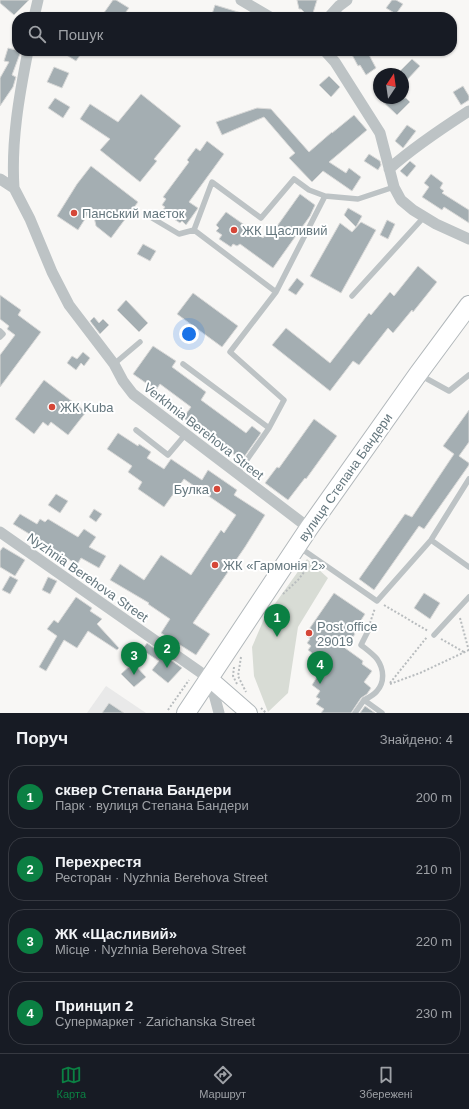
<!DOCTYPE html>
<html lang="uk">
<head>
<meta charset="utf-8">
<style>
  body { margin:0; font-family:Helvetica,sans-serif; background:#242831; color:#f1f3f6 }
  .compass { position:absolute; left:373px; top:68px; width:36px; height:36px; border-radius:50%; background:#171b24; box-shadow:0 1px 3px #0004; rotate:13deg }
  .you { position:absolute; left:189px; top:334px; width:14px; height:14px; margin:-10px; border:3px solid #fff; border-radius:50%; background:#1a73e8; box-shadow:0 0 0 6px #1a73e833 }
  .badge { display:grid; place-items:center; width:26px; height:26px; border-radius:50%; background:#0b8043; color:#fff; font-size:13px; font-weight:700 }
  .pin { position:absolute; translate:-50% -33px; filter:drop-shadow(0 1px 2px #0008) }
  .pin::after { content:''; position:absolute; top:21px; width:14px; height:12px; background:inherit; clip-path:polygon(0 0,100% 0,50% 100%) }
  .list { margin:0; padding:0; list-style:none }
  h2 { display:flex; justify-content:space-between; align-items:center; height:52px; margin:0; padding:0 16px; font-size:17px }
  h2 small { font-size:13px; font-weight:400; color:#9ea1a6 }
  .list li { display:grid; grid-template-columns:26px 1fr auto; gap:12px; align-items:center; box-sizing:border-box; height:64px; margin:0 8px 8px; padding:0 8px; border:1px solid #363941; border-radius:16px }
  .list b { display:block; font-size:15px; white-space:nowrap }
  .list p { margin:0; font-size:13px; white-space:nowrap; color:#9ea1a6 }
  .list em { font-size:13px; font-style:normal; color:#9ea1a6 }
  .icon { flex:none; width:22px; height:22px; fill:none; stroke:currentColor; stroke-width:2; stroke-linecap:round; stroke-linejoin:round }
  .map { position:relative; flex:none; width:469px; height:713px; overflow:hidden }
  .search { position:absolute; background:#171b24; box-shadow:0 1px 3px #0004; left:12px; right:12px; top:12px; height:44px; display:flex; align-items:center; gap:10px; box-sizing:border-box; padding:0 14px; border-radius:16px; color:#9ea1a6; font-size:15px }
  .sheet { height:340px; background:#171b24 }
  nav { display:flex; justify-content:space-around; align-items:center; box-sizing:border-box; height:56px; border-top:1px solid #363941; background:#171b24; font-size:11px; color:#9ea1a6 }
  nav a { display:grid; justify-items:center; gap:2px }
  nav .on { color:#0b8043 }
  .map>svg:first-child { display:block }
</style>
</head>
<body>
<div class="map">
<svg width="469" height="713" viewBox="0 0 469 713">
  <rect width="100%" height="100%" fill="#f8f7f5"/>
  <path fill="#e9e9e9" d="M106,686L146,713H87Z"/>
  <path fill="#d8dcd5" d="M307,559L328,578L298,627L288,693L268,712L254,676L252,647L264,619Z"/>
  <path fill="#a4aeb2" stroke="#d9d9d8" d="M0,0H29L14,15L0,3Z
    M113,0H116L129,8L122,17H101Z
    M297,0H317L313,13L308,15L306,14L301,9H299Z
    M392,0H396L403,4L396,14L386,8Z
    M215,5L248,15L247,17H211Z
    M8,48L16,50L17,48V51H21L12,75L16,77L13,87L0,106V78L9,62L4,61Z
    M60,51H83L76,61Z
    M350,51H367L376,68L366,75L360,65L358,66Z
    M412,59L420,66L406,81L403,78V74H399L398,73Z
    M54,67L69,73L62,88L47,82Z
    M329,76L340,87L331,97L319,85Z
    M463,86L469,96V100L461,105L453,92Z
    M141,94L181,126L154,159L157,161L140,182L100,150L110,139L80,119L90,104L118,122Z
    M55,98L70,107L63,118L48,108Z
    M379,98H406L410,102L397,115Z
    M257,108L271,109L309,152L332,132V133L354,115L367,130L329,162L346,173L349,168L361,177L352,191L323,171L312,182L289,158L295,153L264,117L222,135L216,122Z
    M407,125L416,131L403,148L395,141Z
    M207,141L224,154L189,202L198,208L196,211L186,225L182,221L180,223L162,211L165,207L162,205L166,199L163,197L189,162L187,160L196,148L200,151Z
    M369,154L380,161L381,165L378,170L364,161Z
    M410,161L416,166L407,177L400,171Z
    M91,166L138,202L111,238L96,226L92,208L78,230L57,216L77,184Z
    M431,174L443,183L440,188L444,191L442,193L469,210V223L444,207L442,210L422,197L429,187L424,183Z
    M300,194L315,205L310,216L273,268L240,244L237,246L233,244L231,247L219,239L222,235L216,231L219,228L216,225L226,212L263,238L266,234L270,236Z
    M348,208L362,216L356,227L344,215Z
    M387,220L395,224L388,239L380,235Z
    M361,222L376,230L341,293L310,276L340,223L352,232Z
    M143,244L156,251L150,261L137,254Z
    M418,266L437,282L413,312L412,310L393,333L388,328L359,365L353,361L330,391L272,345L286,328L330,363L369,313L371,315L390,292L394,296Z
    M297,278L304,284L296,295L288,290Z
    M193,293L238,326L222,347L177,314Z
    M0,295L21,310L18,315L41,332L0,387V355L15,335L7,329L9,326L0,319Z
    M126,300L148,323L139,332L117,310Z
    M94,317L99,323L103,319L109,325L100,334L90,321Z
    M153,346L176,361L172,367L206,392L201,400L246,433L252,426L261,433L242,460L183,418L191,407L160,384L156,390L133,374Z
    M83,352L90,358L84,366L81,363L76,370L67,363L72,356L77,359Z
    M44,380L86,412L68,435L51,422L48,426L43,422L34,434L15,419Z
    M469,410V442L459,456L469,463V465L424,529L419,526L374,590L359,579L405,514L412,517L454,454L443,446Z
    M314,419L337,436L306,479L305,478L288,500L265,483L277,467L279,468Z
    M118,433L138,446L139,444L151,452L147,458L164,469L171,459L202,480L208,470L237,490L234,495L265,515L245,547L193,623L210,634L196,655L161,633L170,619L148,604L149,603L110,580L120,564L144,580L161,555L191,575L221,530L224,533L236,515L184,479L164,507L138,489L142,482L128,472L132,466L107,449Z
    M56,494L68,501L60,513L48,505Z
    M94,509L102,514L96,522L89,517Z
    M20,514L37,524L40,519L45,522L48,519L78,537L84,529L96,537L89,547L106,556L99,568L81,558L77,565L57,551L56,553L41,544L39,547L27,540L31,535L13,524Z
    M3,547L25,560L15,576L0,567V551Z
    M10,576L18,580L10,594L2,590Z
    M48,577L57,581L50,594L42,590Z
    M334,593L365,614L358,625L360,626L354,634H355L345,648L363,661L362,664L372,671L364,682L371,688L367,694L361,698L351,713H321L324,709L316,704L320,699L316,697L320,691L312,685L317,677L310,672L314,667L310,664L312,660L309,658L312,653L308,650L311,646L307,643L310,639L305,635Z
    M424,593L440,603L430,619L414,608Z
    M76,597L92,608L90,611L102,619L97,624L119,648L117,650L88,631L77,648L64,640L46,671L39,667L57,636L47,629L54,620L58,623Z
    M147,643L182,668L168,683L152,670L159,661L142,650Z
    M133,663L146,677L134,687L121,674Z
    M109,703L124,713H102Z
    M365,706L375,713H360Z"/>
  <g fill="none" stroke-linecap="round" stroke-linejoin="round">
    <g stroke="#b0b7ba" stroke-width="18">
      <path id="secondary" d="M210,679L249,713"/>
    </g>
    <g stroke="#b1b7ba" stroke-width="20">
      <path id="primary" d="M186,713L309,528L418,374L469,305"/>
    </g>
    <path stroke="#b8bcbe" stroke-width="2" stroke-dasharray="2 2" stroke-linecap="butt" d="M283,594L298,580L311,563
      M384,605L428,631
      M460,618L469,651
      M370,623L375,608
      M441,639L464,652
      M241,657L238,676L246,692
      M234,667L233,676L237,684
      M390,683L427,637
      M390,684L420,673L469,650
      M261,708L266,713
      M168,710L189,680"/>
    <path stroke="#bdc3c5" stroke-width="5.5" d="M147,215L179,234L194,230L212,182L261,218L294,179L309,190L325,196
      M194,230L276,292
      M352,296L424,217
      M0,331L3,334L0,337
      M114,364L140,342
      M183,364L269,428
      M420,375L449,391L469,375
      M136,430L168,455L185,435
      M237,474L269,428L284,400L230,352L276,292L325,196L358,199L394,187
      M431,540L469,567
      M299,547L377,601L431,540L469,479
      M434,635L469,597
      M364,700C368,698 374,695 377,691C385,682 384,669 377,659C373,654 366,649 361,645L368,631
      M355,713L364,700L382,713"/>
    <path stroke="#bdc3c5" stroke-width="11" d="M241,0L270,17
      M34,17L38,0
      M329,17L339,6L347,0
      M325,51L335,62L380,133L394,187L401,200L413,210L436,224L469,239
      M389,169C414,147 441,129 469,111
      M0,179L14,188L30,219L52,272L69,305L114,364L123,381L133,394L309,528
      M14,188C11,142 19,96 28,51
      M0,532L210,679L219,713"/>
    <use href="#secondary" stroke="#fff" stroke-width="16"/>
    <use href="#primary" stroke="#fff" stroke-width="18"/>
  </g>
  <g fill="#d54738" stroke="#fff" stroke-width="1.5">
    <circle cx="74" cy="213" r="4"/>
    <circle cx="234" cy="230" r="4"/>
    <circle cx="52" cy="407" r="4"/>
    <circle cx="217" cy="489" r="4"/>
    <circle cx="215" cy="565" r="4"/>
    <circle cx="309" cy="633" r="4"/>
  </g>
  <g text-anchor="middle" stroke-width="4" stroke-linejoin="round" paint-order="stroke">
    <g font-size="13" fill="#65777e" stroke="#fff" text-anchor="start">
      <text x="82" y="218">Панський маєток</text>
      <text x="242" y="235">ЖК Щасливий</text>
      <text x="60" y="412">ЖК Kuba</text>
      <text x="209" y="494" text-anchor="end">Булка</text>
      <text x="223" y="570">ЖК «Гармонія 2»</text>
      <text x="317" y="631">Post office<tspan x="317" dy="15">29019</tspan></text>
    </g>
    <g font-size="13" fill="#65777e" stroke="#fff">
      <text transform="translate(204 431) rotate(38)" y="5">Verkhnia Berehova Street</text>
      <text transform="translate(345 477) rotate(-55)" y="5">вулиця Степана Бандери</text>
      <text transform="translate(88 577) rotate(35)" y="5">Nyzhnia Berehova Street</text>
    </g>
  </g>
</svg>
<svg class="compass" viewBox="-18 -18 36 36"><path d="M0-13l5 13h-10z" fill="#e53935"/><path d="M0 13l5-13h-10z" fill="#9ea1a6"/></svg>
<div class="you"></div>
<div class="pin badge" style="left:277px;top:637px">1</div>
<div class="pin badge" style="left:167px;top:668px">2</div>
<div class="pin badge" style="left:134px;top:675px">3</div>
<div class="pin badge" style="left:320px;top:684px">4</div>
<div class="search"><svg class="icon" aria-label="search" viewBox="0 0 24 24"><circle cx="10" cy="10" r="6"/><path d="M15 15l6 6"/></svg>Пошук</div>
</div>
<section class="sheet">
<h2>Поруч<small>Знайдено: 4</small></h2>
<ul class="list">
<li><span class="badge">1</span><div><b>сквер Степана Бандери</b><p>Парк · вулиця Степана Бандери</p></div><em>200 m</em></li>
<li><span class="badge">2</span><div><b>Перехрестя</b><p>Ресторан · Nyzhnia Berehova Street</p></div><em>210 m</em></li>
<li><span class="badge">3</span><div><b>ЖК «Щасливий»</b><p>Місце · Nyzhnia Berehova Street</p></div><em>220 m</em></li>
<li><span class="badge">4</span><div><b>Принцип 2</b><p>Супермаркет · Zarichanska Street</p></div><em>230 m</em></li>
</ul>
</section>
<nav>
<a class="on"><svg class="icon" aria-label="map" viewBox="0 0 24 24"><path d="M3 6l6-2 6 2 6-2v14l-6 2-6-2-6 2zM9 4v14M15 6v14"/></svg>Карта</a>
<a><svg class="icon" aria-label="directions" viewBox="0 0 24 24"><path d="M12 3l9 9-9 9-9-9zM9 14v-3h6M13 9l2 2-2 2"/></svg>Маршрут</a>
<a><svg class="icon" aria-label="saved" viewBox="0 0 24 24"><path d="M7 4h10v16l-5-4-5 4z"/></svg>Збережені</a>
</nav>
</body>
</html>
